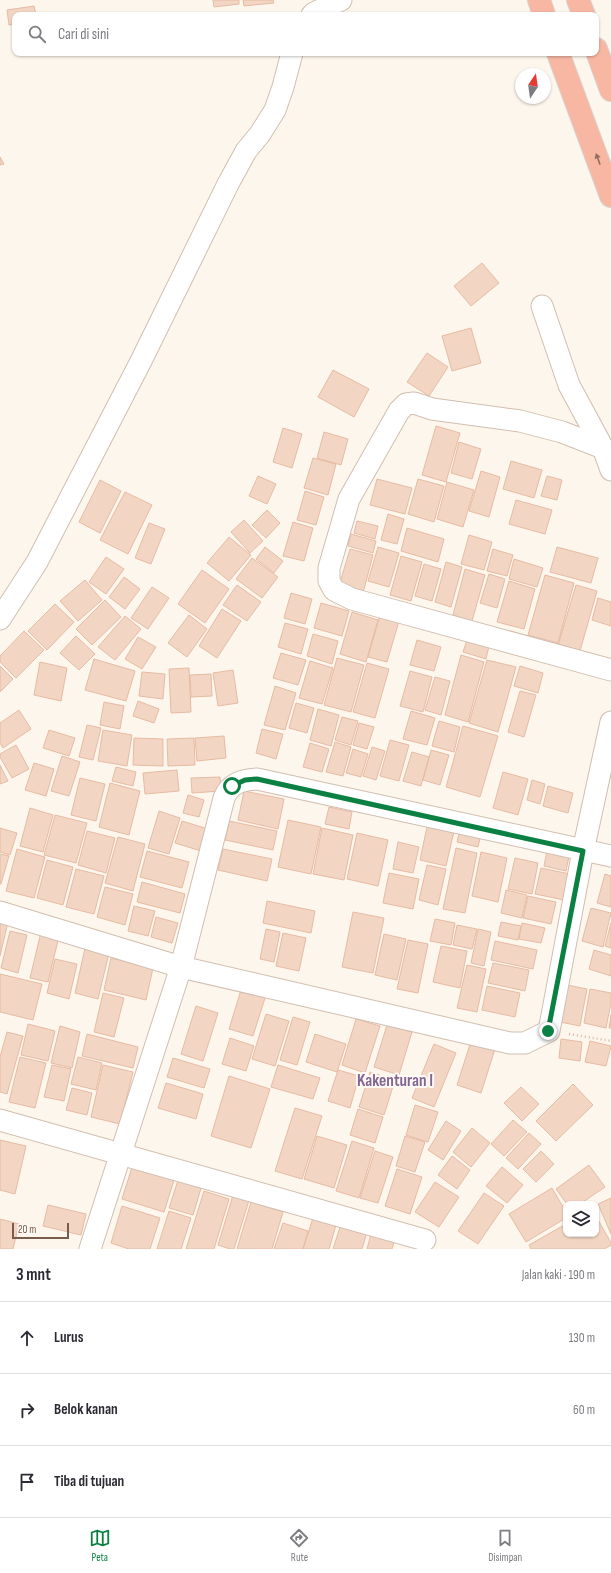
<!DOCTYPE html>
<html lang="id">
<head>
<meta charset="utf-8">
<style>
  body { margin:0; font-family:"Sofia Sans Condensed",sans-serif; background:#f7f7f7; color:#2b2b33 }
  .controls { position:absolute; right:12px; bottom:12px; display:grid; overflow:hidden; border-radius:8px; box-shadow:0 1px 3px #0004 }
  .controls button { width:36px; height:36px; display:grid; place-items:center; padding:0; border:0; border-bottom:1px solid #e1e1e2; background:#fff; color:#2b2b33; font:20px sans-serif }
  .compass { position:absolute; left:515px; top:68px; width:36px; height:36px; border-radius:50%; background:#fff; box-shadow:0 1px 3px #0004; rotate:13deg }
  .scale { position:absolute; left:12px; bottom:10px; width:57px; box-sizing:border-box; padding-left:4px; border:2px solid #7a5c4d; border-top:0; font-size:11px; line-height:14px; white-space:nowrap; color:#7a5c4d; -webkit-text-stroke:3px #fffaf3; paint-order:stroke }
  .stop { position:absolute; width:12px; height:12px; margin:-9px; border:3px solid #0b8043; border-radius:50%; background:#fff }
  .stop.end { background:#0b8043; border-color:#fff; box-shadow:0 1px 4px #0008 }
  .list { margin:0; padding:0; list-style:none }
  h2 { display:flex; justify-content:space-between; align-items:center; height:52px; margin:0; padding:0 16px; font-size:17px }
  h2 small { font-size:13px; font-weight:400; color:#7c7c81 }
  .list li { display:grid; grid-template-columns:26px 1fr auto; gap:12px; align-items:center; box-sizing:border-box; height:72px; padding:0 16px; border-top:1px solid #e1e1e2 }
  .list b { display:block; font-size:15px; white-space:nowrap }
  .list em { font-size:13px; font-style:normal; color:#7c7c81 }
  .icon { flex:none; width:22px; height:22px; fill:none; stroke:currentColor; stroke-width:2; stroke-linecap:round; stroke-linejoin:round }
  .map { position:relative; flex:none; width:611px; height:1249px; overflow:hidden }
  .search { position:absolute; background:#fff; box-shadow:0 1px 3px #0004; left:12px; right:12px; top:12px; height:44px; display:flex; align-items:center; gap:10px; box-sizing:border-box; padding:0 14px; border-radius:8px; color:#7c7c81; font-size:15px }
  .sheet { height:268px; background:#fff }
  nav { display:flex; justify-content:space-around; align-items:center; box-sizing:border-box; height:56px; border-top:1px solid #e1e1e2; background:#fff; font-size:11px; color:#7c7c81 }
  nav a { display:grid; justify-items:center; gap:2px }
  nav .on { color:#0b8043 }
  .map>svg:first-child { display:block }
</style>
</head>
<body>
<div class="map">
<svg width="611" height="1249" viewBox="0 0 611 1249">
  <rect width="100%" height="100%" fill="#fdf6ec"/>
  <path fill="#f3d5c3" stroke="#e6bba3" d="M213,0H239V4L214,7Z
    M243,0H273L274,3L244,6Z
    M34,6L36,15H15V24L9,25L7,10Z
    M0,157L4,164L0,165Z
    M482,263L499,283L471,306L454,286Z
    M471,328L481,363L452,371L442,336Z
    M427,353L448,367L429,396L407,382Z
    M333,370L369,389L354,417L318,397Z
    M436,426L460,433L446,482L422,475Z
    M283,428L302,434L292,468L273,462Z
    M324,432L348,439L341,465L317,458Z
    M459,442L481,449L472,479L451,473Z
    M313,458L336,464L328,495L304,488Z
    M511,461L542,470L534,498L503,489Z
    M481,471L500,477L489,517L469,511Z
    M258,476L276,484L267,504L249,496Z
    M547,476L562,480L557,500L541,496Z
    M377,479L412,488L405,514L370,505Z
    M418,479L444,486L434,522L408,514Z
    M100,480L121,491L100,533L79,522Z
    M447,482L474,490L463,527L437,519Z
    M305,491L324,497L316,525L297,520Z
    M125,492L152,505L128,554L100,540Z
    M516,500L552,510L545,534L509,524Z
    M267,510L280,523L266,538L252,525Z
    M388,514L404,519L397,544L381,540Z
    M244,520L263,541L250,553L231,532Z
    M357,521L378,526L375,539L354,533Z
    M293,522L313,528L304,561L283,556Z
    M149,523L165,529L151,564L135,558Z
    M407,528L444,539L438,562L401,551Z
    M351,534L376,541L373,553L348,546Z
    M469,535L492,542L484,570L461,564Z
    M229,537L251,555L229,581L207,563Z
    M265,547L283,561L274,573L256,559Z
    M378,547L399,553L389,587L368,581Z
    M557,547L598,558L591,583L550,572Z
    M350,549L373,555L363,593L339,586Z
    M493,549L513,555L507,576L487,571Z
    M401,556L422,562L411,601L390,595Z
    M106,557L124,569L106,594L89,582Z
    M252,558L278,577L262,598L236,579Z
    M514,559L543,568L537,587L509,579Z
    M446,562L462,567L451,607L435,602Z
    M424,564L441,569L432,601L415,596Z
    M465,569L485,575L472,621L453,615Z
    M202,570L229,589L205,623L178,604Z
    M489,574L505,579L497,608L480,603Z
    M545,575L574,583L558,643L528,635Z
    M124,577L140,589L125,609L109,597Z
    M85,580L102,600L78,621L60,601Z
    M509,581L535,589L524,629L497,622Z
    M237,585L261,602L247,621L223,605Z
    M576,585L597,591L580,651L558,645Z
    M152,587L169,598L148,629L131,618Z
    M291,593L312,599L305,624L284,618Z
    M598,598L611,602V626L592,620Z
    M105,600L121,617L92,645L76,629Z
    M321,603L349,611L342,636L314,628Z
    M55,604L74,622L47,650L28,631Z
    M222,609L241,621L217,658L199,646Z
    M352,612L378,620L366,662L340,654Z
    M189,615L207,629L187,657L168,643Z
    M380,615L399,621L387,662L368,657Z
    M125,616L141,629L115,660L98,647Z
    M285,623L308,629L301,654L278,647Z
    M24,631L44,650L16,678L0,662V656Z
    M313,634L338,641L332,664L307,656Z
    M76,636L95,654L79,670L60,653Z
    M138,637L156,647L142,669L125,659Z
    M417,640L441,647L434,671L410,665Z
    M467,640L489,646L486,659L463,652Z
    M281,653L306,660L298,685L273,678Z
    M461,655L484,662L468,722L445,715Z
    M337,658L364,665L351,712L324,705Z
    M94,659L135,671L126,701L85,690Z
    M487,660L516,667L498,732L469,723Z
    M310,661L333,668L322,704L299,698Z
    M40,662L67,668L61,701L34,695Z
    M367,663L389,669L375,718L353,712Z
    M0,666L13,679L0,692Z
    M520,666L543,673L538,693L514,686Z
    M189,668L191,712L171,713L169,669Z
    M233,670L238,703L218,706L213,673Z
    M410,671L432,677L423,712L400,706Z
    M142,672L165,674L163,699L139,696Z
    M211,674L212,696L191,697L190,675Z
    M435,677L450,681L441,715L425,710Z
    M275,686L296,693L285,730L264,725Z
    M520,691L536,695L524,737L508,732Z
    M138,701L159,709L154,723L133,716Z
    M104,702L124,706L120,729L100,725Z
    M296,703L314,708L307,733L289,728Z
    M318,709L339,715L331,746L310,740Z
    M19,710L31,729L3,748L0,743V723Z
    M411,711L435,718L427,745L403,739Z
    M342,717L358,721L351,745L335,740Z
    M439,721L460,727L454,752L432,746Z
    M359,723L374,727L367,749L353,745Z
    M87,725L101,728L93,760L79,757Z
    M463,726L498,736L480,797L446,787Z
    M262,729L283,734L276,759L256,753Z
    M49,730L75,738L69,756L43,748Z
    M103,730L132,735L127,766L98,761Z
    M224,736L226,758L197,761L195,738Z
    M134,738L163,739V766L133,765Z
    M194,738L195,765L168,766L167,739Z
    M390,740L409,745L399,781L380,776Z
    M335,742L351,747L343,776L326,772Z
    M310,743L329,749L322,772L303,767Z
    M16,745L29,769L12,778L0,757V754Z
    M372,747L385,751L376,780L363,776Z
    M353,749L368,754L361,777L346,773Z
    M431,750L449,755L440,785L423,780Z
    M412,752L429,757L421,786L403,781Z
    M62,756L80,762L69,796L51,791Z
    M34,763L54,769L46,796L25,790Z
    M0,765L8,781L0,784Z
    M116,767L136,772L133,786L112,781Z
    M177,770L179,791L145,794L143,773Z
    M503,772L528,779L518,815L493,808Z
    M220,777L221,791L192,793L191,778Z
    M80,778L105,784L96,821L71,815Z
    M532,780L545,784L540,804L527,800Z
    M110,783L140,791L129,835L99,827Z
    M548,786L573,793L568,813L543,806Z
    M244,791L284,799L278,829L238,820Z
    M188,795L204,800L199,817L183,813Z
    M329,807L352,812L349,829L325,824Z
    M30,808L53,815L43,852L20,846Z
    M159,811L180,818L169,854L148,848Z
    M55,815L87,823L76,863L44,855Z
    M288,820L321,827L311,874L278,867Z
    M182,821L208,829L201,851L175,843Z
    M229,821L277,831L273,850L225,840Z
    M428,822L455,827L446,866L420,860Z
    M0,828L17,833L10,855L0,852Z
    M322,828L353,835L344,880L313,874Z
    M460,829L481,834L478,847L457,842Z
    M87,831L115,838L106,873L78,865Z
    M357,833L388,840L378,886L347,879Z
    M118,837L145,844L133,891L105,883Z
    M398,842L419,847L413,873L393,869Z
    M456,848L477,853L465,913L443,909Z
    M17,849L45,857L34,898L6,891Z
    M223,849L272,859L267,881L218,870Z
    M147,851L189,862L182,888L140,877Z
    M547,851L569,856L566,871L544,866Z
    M481,852L507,858L498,902L472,896Z
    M0,854L9,856L1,884H0Z
    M515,858L538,863L532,894L508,889Z
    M47,860L73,867L63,905L37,898Z
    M427,865L446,869L438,905L419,900Z
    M541,868L570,874L564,900L535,894Z
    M76,869L104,876L94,914L66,907Z
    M389,873L419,879L413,909L383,903Z
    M605,874L611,876V907L597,903Z
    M142,882L185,894L180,913L137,902Z
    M105,887L133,894L125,925L97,917Z
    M506,890L527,895L522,918L501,913Z
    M528,896L556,902L551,924L523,918Z
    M267,901L315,911L311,933L263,923Z
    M134,906L155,911L148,936L128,931Z
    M591,908L611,913L603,947L582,941Z
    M353,912L384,918L373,973L342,967Z
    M156,917L178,923L172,943L151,937Z
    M435,919L455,923L451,945L430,941Z
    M0,920L8,922L0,956Z
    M501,922L521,926L518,940L498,936Z
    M522,923L545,928L541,943L519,939Z
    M611,923V948L605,946Z
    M457,925L477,929L472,949L453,945Z
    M42,928L60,932L48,982L30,978Z
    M266,929L280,932L274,962L260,959Z
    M478,929L491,932L484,966L471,963Z
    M10,931L27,935L18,973L1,968Z
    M283,933L306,938L299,971L276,966Z
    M384,934L406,939L397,980L375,975Z
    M408,940L428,944L418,993L397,989Z
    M495,941L537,950L533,969L491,960Z
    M86,944L110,949L98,999L75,993Z
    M441,946L467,951L460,988L433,982Z
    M594,950L611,955V976L589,969Z
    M111,958L153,968L146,1000L104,990Z
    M55,959L77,964L69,999L47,993Z
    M493,963L529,970L525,991L488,983Z
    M467,965L486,969L477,1012L457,1008Z
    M0,974L42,984L33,1020L0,1012Z
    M562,984L587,989L580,1026L555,1021Z
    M487,986L520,993L515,1017L482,1010Z
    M590,989L611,993V1003L606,1028L584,1023Z
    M241,990L265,998L253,1036L229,1029Z
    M103,993L124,998L114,1037L94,1032Z
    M196,1006L218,1013L203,1061L181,1054Z
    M266,1014L289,1021L275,1066L252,1059Z
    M611,1015V1028H609Z
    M293,1017L310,1022L297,1065L280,1060Z
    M356,1019L380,1026L365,1073L342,1065Z
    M28,1024L55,1031L48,1061L21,1055Z
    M387,1025L412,1032L399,1075L374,1067Z
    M60,1026L80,1032L72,1068L51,1063Z
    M7,1032L23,1036L7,1094L0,1092V1057Z
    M87,1034L138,1047L133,1068L82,1056Z
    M315,1034L346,1044L337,1072L306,1062Z
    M230,1038L254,1046L246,1071L222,1064Z
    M472,1038L496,1046L481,1093L457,1085Z
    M561,1039L582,1042L580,1061L559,1058Z
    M590,1041L611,1046L606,1066L585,1062Z
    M434,1044L456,1053L434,1107L412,1098Z
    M20,1057L46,1063L35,1108L9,1102Z
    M78,1057L102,1063L96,1090L71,1084Z
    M173,1058L210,1069L204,1088L167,1077Z
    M52,1065L71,1069L64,1101L44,1097Z
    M103,1065L133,1072L120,1124L91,1117Z
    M278,1065L320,1078L313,1099L271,1087Z
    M338,1070L359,1076L350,1108L328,1101Z
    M370,1072L395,1080L384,1115L359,1107Z
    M229,1076L270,1089L251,1148L211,1136Z
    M166,1083L203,1094L196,1119L158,1108Z
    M573,1084L593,1105L556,1141L536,1121Z
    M521,1087L539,1104L522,1121L504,1103Z
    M72,1088L92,1093L87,1115L66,1110Z
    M415,1105L438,1112L428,1142L406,1135Z
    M295,1108L322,1116L302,1179L275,1171Z
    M358,1109L383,1117L375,1143L350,1135Z
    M513,1120L527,1132L504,1156L491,1144Z
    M446,1121L461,1131L443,1160L428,1150Z
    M472,1128L490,1143L471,1167L453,1152Z
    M529,1133L541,1144L518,1169L506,1158Z
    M317,1136L347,1145L334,1188L304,1179Z
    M405,1136L425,1142L415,1172L396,1166Z
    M0,1140L26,1146L15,1194L0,1190Z
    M352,1141L374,1148L359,1198L336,1191Z
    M375,1151L393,1157L378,1203L360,1198Z
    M541,1151L554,1164L536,1182L523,1169Z
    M452,1156L470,1170L457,1189L438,1175Z
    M134,1161L176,1174L164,1212L122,1199Z
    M589,1165L605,1187L580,1204H567L556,1189Z
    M502,1167L523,1185L507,1203L486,1186Z
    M397,1169L422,1177L410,1214L385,1206Z
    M179,1177L202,1185L193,1215L169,1208Z
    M435,1182L459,1197L439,1227L415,1212Z
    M552,1188L566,1212V1218L526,1242L509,1214Z
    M204,1191L229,1199L214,1249H186Z
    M234,1192L250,1197L234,1249H230L218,1245Z
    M484,1193L504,1206L478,1244L458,1231Z
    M611,1198V1234L598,1204Z
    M251,1202L283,1212L272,1249H237Z
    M48,1205L86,1214L81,1235L43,1226Z
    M122,1206L160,1218L150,1249H129L111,1243Z
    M169,1211L191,1218L181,1249H157Z
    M596,1216L611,1243V1245L604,1249H531L529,1245L566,1224V1234H596Z
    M313,1218L336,1225L329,1249H303Z
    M0,1219L19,1224L13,1249H0Z
    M283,1223L308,1231L303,1249H274Z
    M341,1224L367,1232L362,1249H333Z
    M372,1230L395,1238L392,1249H367Z"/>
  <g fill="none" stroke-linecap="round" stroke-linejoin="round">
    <g stroke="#d1beb0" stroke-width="23">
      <path id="minor" d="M312,15L314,13L341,0
        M542,306L569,385L603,448
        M611,470L603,448L562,432L520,421L432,409L414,403L406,404L399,411L349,499L329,568V581L334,590L352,599L611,670
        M0,619L37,562L141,361L228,184L246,151L260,134L275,110L283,87L292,53
        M0,912L181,967L510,1043H525L549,1031L583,851L611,722
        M0,1120L425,1240
        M90,1249L181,967L224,798C230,783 242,780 257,779L611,856"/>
    </g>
    <g stroke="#dad1cd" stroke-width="24">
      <path id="highway" d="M539,0L544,15
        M578,0L584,15
        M596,49L611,90
        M558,53L611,196"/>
    </g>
    <path stroke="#d9b8a5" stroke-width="2.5" stroke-dasharray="1 3" stroke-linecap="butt" d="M569,1034L611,1041"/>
    <use href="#minor" stroke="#fff" stroke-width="21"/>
    <use href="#highway" stroke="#f7b7a3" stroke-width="22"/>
  </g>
  <defs><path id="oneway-solid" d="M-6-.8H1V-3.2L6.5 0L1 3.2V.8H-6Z"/></defs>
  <use fill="#936e5e" href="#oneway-solid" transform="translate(598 159) rotate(-110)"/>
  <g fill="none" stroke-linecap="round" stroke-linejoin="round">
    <path stroke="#0b8043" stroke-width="5" d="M232,786L245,780L257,779L583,851L548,1031"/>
  </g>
  <g text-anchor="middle" stroke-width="4" stroke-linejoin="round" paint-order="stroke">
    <g font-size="17" font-weight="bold" fill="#846695" stroke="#fffaf3">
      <text x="395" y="1086">Kakenturan I</text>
    </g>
  </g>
</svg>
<div class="controls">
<button><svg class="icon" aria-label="layers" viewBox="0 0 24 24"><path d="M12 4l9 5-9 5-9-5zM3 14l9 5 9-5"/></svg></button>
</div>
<svg class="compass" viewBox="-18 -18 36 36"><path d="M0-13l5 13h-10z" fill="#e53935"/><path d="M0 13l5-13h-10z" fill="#7c7c81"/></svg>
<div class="scale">20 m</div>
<div class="stop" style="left:232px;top:786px"></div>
<div class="stop end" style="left:548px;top:1031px"></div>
<div class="search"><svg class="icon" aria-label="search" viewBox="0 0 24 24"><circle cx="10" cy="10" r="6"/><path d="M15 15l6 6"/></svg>Cari di sini</div>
</div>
<section class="sheet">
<h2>3 mnt<small>Jalan kaki · 190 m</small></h2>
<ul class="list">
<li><svg class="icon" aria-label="ahead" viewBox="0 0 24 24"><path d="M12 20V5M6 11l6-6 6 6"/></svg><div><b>Lurus</b></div><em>130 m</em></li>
<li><svg class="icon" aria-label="right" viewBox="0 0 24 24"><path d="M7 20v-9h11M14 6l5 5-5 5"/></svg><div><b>Belok kanan</b></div><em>60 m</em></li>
<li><svg class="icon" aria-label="arrive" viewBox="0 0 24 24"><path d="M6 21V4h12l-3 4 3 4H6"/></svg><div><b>Tiba di tujuan</b></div></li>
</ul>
</section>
<nav>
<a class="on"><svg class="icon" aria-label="map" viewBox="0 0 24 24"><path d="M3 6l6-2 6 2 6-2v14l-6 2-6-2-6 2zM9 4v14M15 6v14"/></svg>Peta</a>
<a><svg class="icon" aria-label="directions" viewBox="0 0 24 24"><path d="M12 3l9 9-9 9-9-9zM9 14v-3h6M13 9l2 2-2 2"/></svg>Rute</a>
<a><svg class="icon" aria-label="saved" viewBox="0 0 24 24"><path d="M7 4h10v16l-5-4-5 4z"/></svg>Disimpan</a>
</nav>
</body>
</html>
